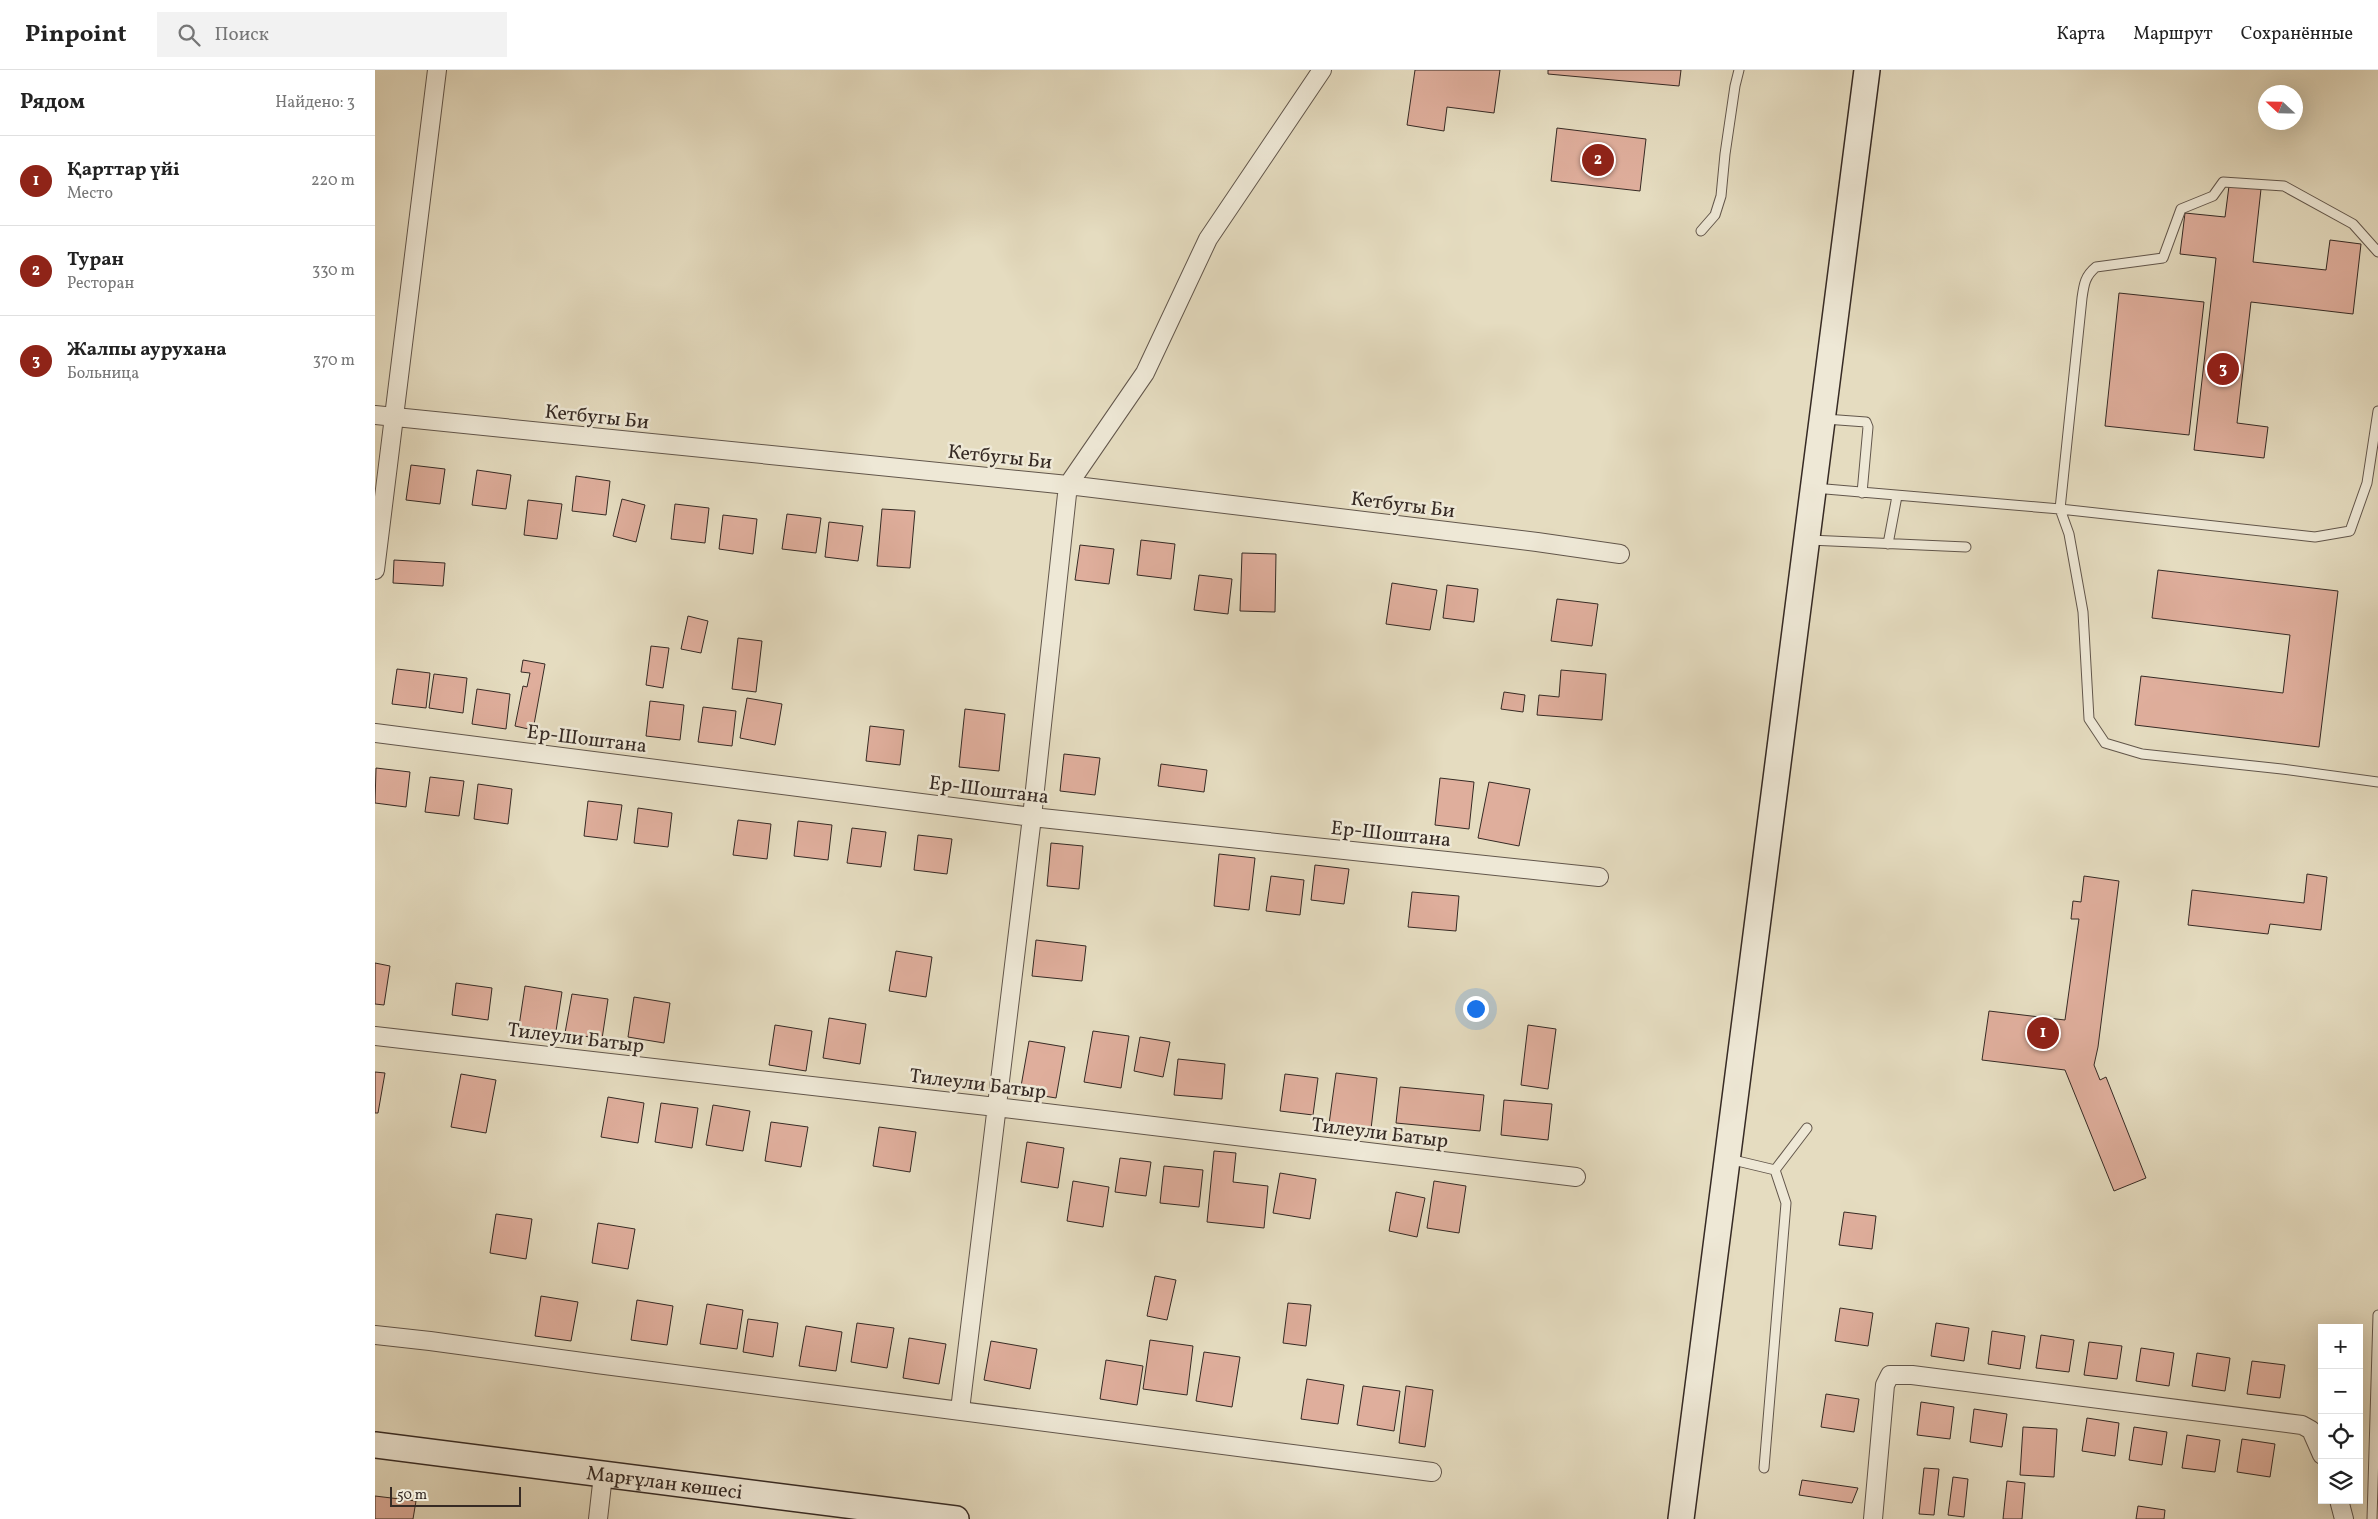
<!DOCTYPE html>
<html lang="ru">
<head>
<meta charset="utf-8">
<style>
  body { margin:0; font-family:Vollkorn,serif; background:#f2f2f2; color:#222 }
  .controls { position:absolute; right:15px; bottom:15px; display:grid; overflow:hidden; border-radius:0px; box-shadow:0 5px 20px #0002 }
  .controls button { width:45px; height:45px; display:grid; place-items:center; padding:0; border:0; border-bottom:1px solid #e0e0e0; background:#fff; color:#222; font:25px sans-serif }
  .compass { position:absolute; left:1883px; top:15px; width:45px; height:45px; border-radius:50%; background:#fff; box-shadow:0 5px 20px #0002; rotate:292deg }
  .scale { position:absolute; left:15px; bottom:12px; width:131px; box-sizing:border-box; padding-left:5px; border:2px solid #362a24; border-top:0; font-size:14px; line-height:18px; white-space:nowrap; color:#362a24; -webkit-text-stroke:4px #eee8d6; paint-order:stroke }
  .you { position:absolute; left:1100px; top:938px; width:18px; height:18px; margin:-12px; border:4px solid #fff; border-radius:50%; background:#1a73e8; box-shadow:0 0 0 8px #1a73e833 }
  .badge { display:grid; place-items:center; width:32px; height:32px; border-radius:50%; background:#8f2418; color:#fff; font-size:16px; font-weight:700 }
  .pin { position:absolute; translate:-50% -50%; border:2px solid #fff; box-shadow:0 1px 5px #0006 }
  .list { margin:0; padding:0; list-style:none }
  h2 { display:flex; justify-content:space-between; align-items:center; height:65px; margin:0; padding:0 20px; font-size:21px }
  h2 small { font-size:16px; font-weight:400; color:#767676 }
  .list li { display:grid; grid-template-columns:32px 1fr auto; gap:15px; align-items:center; box-sizing:border-box; height:90px; padding:0 20px; border-top:1px solid #e0e0e0 }
  .list b { display:block; font-size:19px; white-space:nowrap }
  .list p { margin:0; font-size:16px; white-space:nowrap; color:#767676 }
  .list em { font-size:16px; font-style:normal; color:#767676 }
  .icon { flex:none; width:28px; height:28px; fill:none; stroke:currentColor; stroke-width:2; stroke-linecap:round; stroke-linejoin:round }
  .map { position:relative; flex:none; width:2003px; height:1449px; overflow:hidden }
  header { display:flex; align-items:center; gap:30px; box-sizing:border-box; height:70px; padding:0 25px; background:#fff; border-bottom:1px solid #e0e0e0 }
  header strong { font-size:24px }
  nav { display:flex; gap:28px; margin-inline-start:auto; font-size:18px }
  .search { width:350px; height:45px; background:#f2f2f2; display:flex; align-items:center; gap:12px; box-sizing:border-box; padding:0 18px; border-radius:0px; color:#767676; font-size:19px }
  main { display:flex }
  aside { flex:1; background:#fff }
  .map>svg:first-child { display:block }
</style>
</head>
<body>
<header>
<strong>Pinpoint</strong>
<div class="search"><svg class="icon" aria-label="search" viewBox="0 0 24 24"><circle cx="10" cy="10" r="6"/><path d="M15 15l6 6"/></svg>Поиск</div>
<nav><a>Карта</a><a>Маршрут</a><a>Сохранённые</a></nav>
</header>
<main>
<aside>
<h2>Рядом<small>Найдено: 3</small></h2>
<ul class="list">
<li><span class="badge">1</span><div><b>Қарттар үйі</b><p>Место</p></div><em>220 m</em></li>
<li><span class="badge">2</span><div><b>Туран</b><p>Ресторан</p></div><em>330 m</em></li>
<li><span class="badge">3</span><div><b>Жалпы аурухана</b><p>Больница</p></div><em>370 m</em></li>
</ul>
</aside>
<div class="map">
<svg width="2003" height="1449" viewBox="0 0 2003 1449">
  <rect width="100%" height="100%" fill="#e5dcc0"/>
  <filter id="stains"><feTurbulence type="fractalNoise" baseFrequency=".004" numOctaves="4"/><feColorMatrix values="0 0 0 0 .2 0 0 0 0 .09 0 0 0 0 .02 0 0 0 .5 -.17"/></filter>
  <radialGradient id="worn" r=".72"><stop offset=".6" stop-color="#630" stop-opacity="0"/><stop offset="1" stop-color="#630" stop-opacity=".3"/></radialGradient>
  <path fill="#dfae9c" stroke="#362a24" d="M1040,0H1125L1119,43L1072,37L1069,61L1032,55Z
    M1173,0H1306L1304,16L1173,4Z
    M1182,58L1271,69L1265,121L1176,111Z
    M1854,116L1886,119L1878,192L1951,200L1955,170L1986,174L1978,244L1876,232L1862,353L1893,357L1889,388L1819,380L1841,188L1805,184L1810,143L1850,147Z
    M1744,223L1829,232L1814,365L1730,356Z
    M36,395L70,399L65,434L31,430Z
    M102,400L136,405L131,439L97,435Z
    M201,406L235,411L231,445L197,441Z
    M247,429L270,435L261,472L238,466Z
    M153,430L187,434L182,469L149,465Z
    M300,434L334,438L330,473L296,469Z
    M507,439L540,441L535,498L502,496Z
    M412,444L446,448L441,483L407,479Z
    M348,445L382,449L378,484L344,479Z
    M454,452L488,456L483,491L450,487Z
    M766,470L800,474L796,509L762,505Z
    M705,475L739,479L734,514L700,510Z
    M867,483L901,484L900,542L865,541Z
    M19,490L70,493L68,516L18,513Z
    M1783,500L1963,521L1944,677L1760,655L1766,606L1908,623L1915,565L1777,548Z
    M824,505L857,509L853,544L819,540Z
    M1017,513L1062,520L1055,560L1011,554Z
    M1072,515L1103,519L1099,552L1068,548Z
    M1182,529L1223,534L1217,576L1176,571Z
    M313,546L333,551L326,583L306,579Z
    M363,568L387,571L381,622L357,619Z
    M276,576L294,578L288,618L271,615Z
    M148,590L170,594L158,660L140,656L148,616L152,617L155,603L146,602Z
    M22,599L55,603L51,638L17,634Z
    M1186,600L1231,604L1227,650L1162,645L1164,625L1184,627Z
    M59,604L92,608L88,643L54,638Z
    M102,619L135,624L131,659L97,654Z
    M1129,622L1150,625L1148,642L1126,639Z
    M372,628L407,634L400,675L365,668Z
    M275,631L309,635L305,670L271,666Z
    M328,637L361,641L357,676L323,672Z
    M590,639L630,644L624,701L584,697Z
    M495,656L529,660L525,695L491,691Z
    M689,684L725,688L720,725L685,721Z
    M786,694L832,700L829,722L783,716Z
    M1,698L35,702L31,737L0,733Z
    M55,707L89,711L84,746L50,742Z
    M1065,708L1099,712L1094,759L1060,755Z
    M1114,712L1155,719L1144,776L1103,768Z
    M103,714L137,719L133,754L99,749Z
    M213,731L247,735L242,770L209,766Z
    M263,738L297,743L293,777L259,773Z
    M363,750L396,754L392,789L358,785Z
    M423,751L457,755L453,790L419,786Z
    M477,758L511,762L506,797L472,793Z
    M543,765L577,769L572,804L539,800Z
    M676,773L708,776L704,819L672,816Z
    M844,784L880,788L874,840L839,836Z
    M940,795L974,799L969,834L936,830Z
    M1932,804L1952,807L1946,860L1895,854L1893,864L1813,855L1817,820L1929,833Z
    M896,806L929,810L925,845L891,841Z
    M1709,806L1744,811L1723,977L1719,995L1725,1010L1731,1007L1771,1108L1739,1121L1690,1000L1607,990L1614,941L1690,950L1704,849H1696L1698,831L1706,832Z
    M1037,822L1084,826L1081,861L1033,857Z
    M661,870L711,876L707,911L657,906Z
    M521,881L557,887L551,927L514,921Z
    M0,893L15,896L9,935L0,934Z
    M81,913L117,918L113,950L77,945Z
    M150,916L187,922L181,961L144,956Z
    M197,924L233,929L227,969L190,963Z
    M259,927L295,933L289,973L253,967Z
    M454,948L491,954L485,994L448,988Z
    M400,955L437,961L431,1001L394,995Z
    M1153,955L1181,959L1173,1019L1146,1015Z
    M718,961L754,966L746,1018L709,1012Z
    M765,967L795,972L788,1007L759,1001Z
    M654,971L690,977L681,1028L645,1022Z
    M803,989L850,994L847,1029L799,1025Z
    M0,1002L10,1003L3,1043H0Z
    M961,1003L1002,1008L996,1059L954,1054Z
    M86,1004L121,1010L111,1063L76,1057Z
    M910,1004L943,1008L938,1045L905,1041Z
    M1025,1017L1109,1025L1105,1061L1021,1053Z
    M233,1027L269,1033L263,1073L226,1067Z
    M1129,1030L1177,1034L1173,1070L1126,1065Z
    M286,1033L323,1038L317,1078L280,1072Z
    M338,1035L375,1041L368,1081L331,1075Z
    M396,1052L433,1057L426,1097L390,1091Z
    M504,1057L541,1062L535,1102L498,1096Z
    M652,1072L689,1078L683,1118L646,1112Z
    M839,1081L861,1083L858,1112L893,1116L889,1158L832,1152Z
    M745,1088L776,1092L771,1126L740,1122Z
    M789,1096L828,1100L824,1137L785,1133Z
    M905,1103L941,1109L935,1149L898,1143Z
    M698,1111L734,1117L728,1157L692,1151Z
    M1059,1111L1091,1116L1084,1163L1052,1158Z
    M1021,1122L1050,1128L1042,1167L1014,1161Z
    M1469,1142L1501,1146L1497,1179L1464,1175Z
    M121,1144L157,1149L151,1189L115,1183Z
    M223,1153L260,1159L253,1199L217,1193Z
    M780,1206L801,1210L792,1250L772,1246Z
    M166,1226L203,1232L196,1271L160,1266Z
    M262,1230L298,1236L292,1275L256,1270Z
    M913,1233L936,1235L931,1276L908,1273Z
    M332,1234L368,1240L362,1279L325,1274Z
    M1465,1238L1498,1243L1493,1276L1460,1271Z
    M373,1249L403,1253L398,1287L368,1282Z
    M482,1253L519,1258L512,1298L476,1292Z
    M1561,1253L1594,1258L1589,1291L1556,1286Z
    M431,1256L467,1262L461,1301L424,1296Z
    M1617,1261L1650,1266L1645,1299L1613,1294Z
    M1666,1265L1699,1270L1694,1302L1661,1298Z
    M534,1268L571,1274L564,1314L528,1308Z
    M775,1270L818,1276L812,1325L768,1319Z
    M616,1271L662,1279L655,1319L609,1310Z
    M1714,1272L1747,1276L1742,1309L1709,1305Z
    M1766,1278L1799,1283L1794,1316L1761,1311Z
    M829,1282L865,1287L857,1337L821,1331Z
    M1822,1283L1855,1288L1850,1321L1817,1316Z
    M731,1290L768,1296L762,1335L725,1329Z
    M1877,1291L1910,1295L1905,1328L1872,1324Z
    M932,1309L969,1315L963,1354L926,1349Z
    M988,1316L1025,1321L1019,1361L982,1355Z
    M1031,1316L1058,1320L1050,1377L1024,1373Z
    M1451,1324L1484,1329L1479,1362L1446,1357Z
    M1546,1332L1579,1337L1575,1369L1542,1365Z
    M1599,1339L1632,1344L1627,1377L1595,1372Z
    M1712,1348L1744,1353L1740,1386L1707,1381Z
    M1648,1357L1682,1359L1679,1407L1645,1405Z
    M1759,1357L1792,1362L1787,1395L1754,1390Z
    M1812,1365L1845,1370L1840,1402L1807,1398Z
    M1867,1369L1900,1374L1895,1407L1862,1402Z
    M1549,1398L1564,1399L1559,1445L1544,1444Z
    M1578,1407L1593,1409L1589,1447L1573,1445Z
    M1427,1410L1483,1418L1477,1433L1424,1425Z
    M1632,1411L1650,1413L1647,1449H1628Z
    M0,1426L41,1431L38,1449H0Z
    M1763,1436L1790,1440L1789,1449H1761Z"/>
  <g fill="none" stroke-linecap="round" stroke-linejoin="round">
    <g stroke="#62564b" stroke-width="11">
      <path id="lane" d="M1326,161L1340,145L1346,126L1350,84L1360,16L1364,0
        M2003,182L1978,154L1909,116L1848,112L1838,126L1806,139L1788,188L1721,197C1710,206 1709,214 1707,228L1685,439L1940,467L1975,461L1992,413L2003,341
        M1450,349L1491,352L1493,357L1487,423
        M1439,418L1685,439L1694,464L1708,542L1714,649L1730,673L1767,684L1907,699L2003,712
        M1434,470L1591,477
        M1513,474L1522,426
        M1354,1089L1400,1100L1411,1133L1389,1398
        M1400,1100L1432,1058
        M1997,1449L2003,1245"/>
    </g>
    <g stroke="#62564b" stroke-width="20">
      <path id="street" d="M0,345L693,415L1162,472L1245,484
        M0,500L62,0
        M0,663L657,747L1224,807
        M0,966L621,1037L1201,1107
        M0,1265L55,1271L222,1294L1057,1402
        M585,1340L657,747L693,415L770,303L833,169L947,0
        M1964,1430L1969,1449
        M223,1449L228,1405
        M1498,1449L1510,1315L1515,1305H1537L1927,1355L1936,1360L1947,1385"/>
    </g>
    <g stroke="#362a24" stroke-width="28">
      <g id="secondary">
        <path id="s1" d="M0,1375L581,1449"/>
        <path d="M1306,1449L1492,0"/>
      </g>
    </g>
    <use href="#lane" stroke="#eee8d6" stroke-width="9"/>
    <use href="#street" stroke="#eee8d6" stroke-width="18"/>
    <use href="#secondary" stroke="#eee8d6" stroke-width="25"/>
  </g>
  <g text-anchor="middle" stroke-width="5" stroke-linejoin="round" paint-order="stroke">
    <g font-size="20" fill="#362a24" stroke="#eee8d6">
      <text transform="translate(222 346) rotate(6)" y="7">Кетбугы Би</text>
      <text transform="translate(625 386) rotate(6)" y="7">Кетбугы Би</text>
      <text transform="translate(1028 434) rotate(7)" y="7">Кетбугы Би</text>
      <text transform="translate(212 668) rotate(7)" y="7">Ер-Шоштана</text>
      <text transform="translate(614 719) rotate(7)" y="7">Ер-Шоштана</text>
      <text transform="translate(1016 763) rotate(6)" y="7">Ер-Шоштана</text>
      <text transform="translate(201 967) rotate(7)" y="7">Тилеули Батыр</text>
      <text transform="translate(603 1013) rotate(7)" y="7">Тилеули Батыр</text>
      <text transform="translate(1005 1062) rotate(7)" y="7">Тилеули Батыр</text>
      <text dy="7" stroke="none"><textPath href="#s1" startOffset="292">Марғұлан көшесі</textPath></text>
    </g>
  </g>
  <rect width="100%" height="100%" filter="url(#stains)"/>
  <rect width="100%" height="100%" fill="url(#worn)"/>
</svg>
<div class="controls">
<button>+</button>
<button>−</button>
<button><svg class="icon" aria-label="locate" viewBox="0 0 24 24"><circle cx="12" cy="12" r="6"/><path d="M12 2v4M12 18v4M2 12h4M18 12h4"/></svg></button>
<button><svg class="icon" aria-label="layers" viewBox="0 0 24 24"><path d="M12 4l9 5-9 5-9-5zM3 14l9 5 9-5"/></svg></button>
</div>
<svg class="compass" viewBox="-18 -18 36 36"><path d="M0-13l5 13h-10z" fill="#e53935"/><path d="M0 13l5-13h-10z" fill="#767676"/></svg>
<div class="scale">50 m</div>
<div class="you"></div>
<div class="pin badge" style="left:1668px;top:963px">1</div>
<div class="pin badge" style="left:1223px;top:90px">2</div>
<div class="pin badge" style="left:1848px;top:299px">3</div>
</div>
</main>
</body>
</html>
